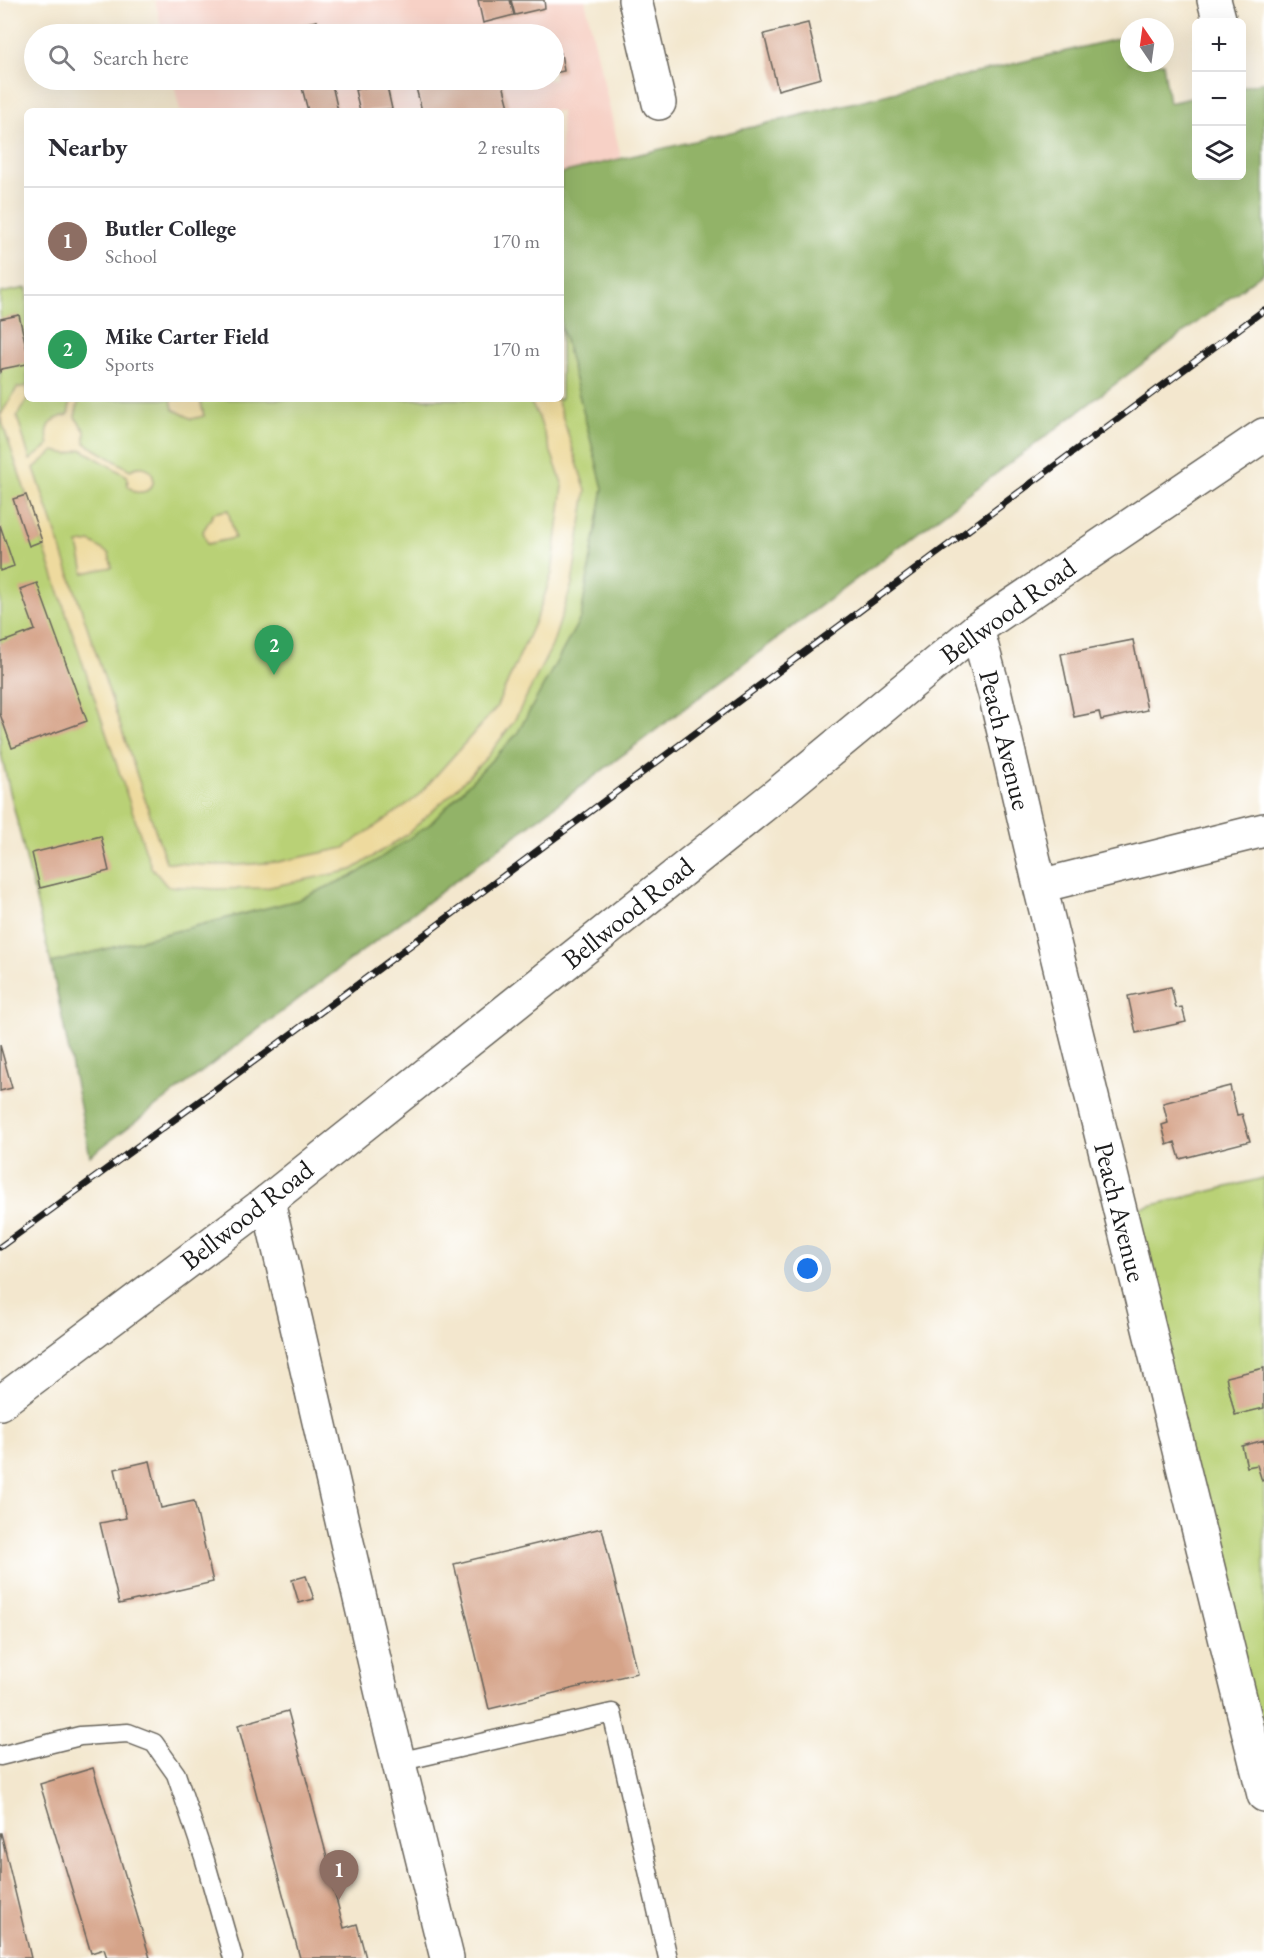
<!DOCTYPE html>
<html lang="en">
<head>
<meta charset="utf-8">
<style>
  body { margin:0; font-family:"EB Garamond",serif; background:#f2f2f3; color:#2b2b33 }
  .controls { position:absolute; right:18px; top:18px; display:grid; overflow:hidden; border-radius:9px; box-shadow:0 6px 24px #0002 }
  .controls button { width:54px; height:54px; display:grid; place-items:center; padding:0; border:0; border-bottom:2px solid #e1e1e2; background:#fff; color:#2b2b33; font:30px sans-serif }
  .compass { position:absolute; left:1120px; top:18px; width:54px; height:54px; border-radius:50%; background:#fff; box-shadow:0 6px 24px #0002; rotate:347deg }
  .you { position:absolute; left:808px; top:1269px; width:21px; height:21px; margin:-15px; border:4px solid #fff; border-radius:50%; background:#1a73e8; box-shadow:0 0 0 9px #1a73e833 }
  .badge { display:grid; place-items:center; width:39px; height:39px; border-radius:50%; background:#d93025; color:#fff; font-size:20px; font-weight:700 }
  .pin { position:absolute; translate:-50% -50px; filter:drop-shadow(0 2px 3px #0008) }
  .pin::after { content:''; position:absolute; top:32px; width:21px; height:18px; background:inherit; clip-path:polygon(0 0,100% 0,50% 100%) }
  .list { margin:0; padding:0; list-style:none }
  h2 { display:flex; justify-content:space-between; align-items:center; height:78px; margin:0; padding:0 24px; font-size:26px }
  h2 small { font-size:20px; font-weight:400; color:#7c7c81 }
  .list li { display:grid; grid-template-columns:39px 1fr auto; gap:18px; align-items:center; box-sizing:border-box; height:108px; padding:0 24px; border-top:2px solid #e1e1e2 }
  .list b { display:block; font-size:22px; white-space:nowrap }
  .list p { margin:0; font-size:20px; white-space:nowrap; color:#7c7c81 }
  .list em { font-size:20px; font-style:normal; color:#7c7c81 }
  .icon { flex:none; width:33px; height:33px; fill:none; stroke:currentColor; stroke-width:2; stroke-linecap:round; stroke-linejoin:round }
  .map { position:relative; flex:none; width:1264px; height:1958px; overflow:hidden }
  .search { position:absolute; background:#fff; box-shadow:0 6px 24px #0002; left:24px; top:24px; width:540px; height:66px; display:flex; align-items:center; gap:15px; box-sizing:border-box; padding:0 21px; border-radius:33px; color:#7c7c81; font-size:22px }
  .panel { position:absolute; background:#fff; box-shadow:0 6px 24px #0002; left:24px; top:108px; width:540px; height:294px; border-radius:9px }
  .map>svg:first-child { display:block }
</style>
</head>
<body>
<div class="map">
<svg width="1264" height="1958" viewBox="0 0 1264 1958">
  <rect width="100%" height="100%" fill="#fff"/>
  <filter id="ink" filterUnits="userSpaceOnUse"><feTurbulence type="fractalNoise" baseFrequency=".0167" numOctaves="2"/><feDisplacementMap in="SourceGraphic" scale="12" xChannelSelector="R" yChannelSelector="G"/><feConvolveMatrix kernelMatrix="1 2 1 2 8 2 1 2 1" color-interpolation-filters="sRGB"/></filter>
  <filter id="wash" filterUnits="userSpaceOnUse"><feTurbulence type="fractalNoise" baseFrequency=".008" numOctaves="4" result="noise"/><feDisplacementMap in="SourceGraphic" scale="24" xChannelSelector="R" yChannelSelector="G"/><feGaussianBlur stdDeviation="1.35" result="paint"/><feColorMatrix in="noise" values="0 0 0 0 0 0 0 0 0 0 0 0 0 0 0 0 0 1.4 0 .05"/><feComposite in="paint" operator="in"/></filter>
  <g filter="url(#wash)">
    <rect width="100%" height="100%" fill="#f3e7ce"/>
    <path fill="#f7d1c6" d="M155,0H585L621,158L561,173V111H180L173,80H554V34H163Z"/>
    <path fill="#b9d176" stroke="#6a7649" stroke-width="1.5" d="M27,288V399H561V325L603,488L581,617L517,734L430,824L358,873L298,900L51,963L0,750V293Z
      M1264,1178V1795L1120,1213Z"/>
    <path fill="#92b367" stroke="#576842" stroke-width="1.5" d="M1129,36V63H1163L1169,103L1196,97V176H1242V87L1264,82V272L90,1156L51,963L298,900L358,873L430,824L517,734L581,617L603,488L561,325V173Z"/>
    <path fill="#eeda9e" stroke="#857b5d" stroke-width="1.5" d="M27,386V399H36L26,401L17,416L30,460L49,445C44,428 50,418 68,415L71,399H79L75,417L85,431V443L130,470C156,455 164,496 135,492L128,486L127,476L81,449L69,454L54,451L34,468L166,862L202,865H238L278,862L344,848L416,798L496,708L539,612L552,573L563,486L539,418L529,399H557L586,491L572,584L552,646L514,721L488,756L452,793L405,836L352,870L265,888L216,889L167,886L151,867L0,416L17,388Z
      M171,399H200L204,416L192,419L173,409Z
      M228,510L235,538L207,544L203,531L214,513Z
      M91,542L109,554L112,567L84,573L78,544Z"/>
    <g id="blocks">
      <path fill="#d5a388" d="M478,0H510L514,15L483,23Z
        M511,0H544L545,8L515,15Z
        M317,21L320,34H289L288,27Z
        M808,23L821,78L778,90L764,34Z
        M561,53L564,71L554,73V54Z
        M300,80H331L338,111H308Z
        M414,80H502L510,111H422Z
        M386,82L392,109L360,111L355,90Z
        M19,315L27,351V364L2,369L0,372V319Z
        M26,495L42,541L29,546L13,499Z
        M0,525L14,566L0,571Z
        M37,583L87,721L12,748L0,714V643L35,630L20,589Z
        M1133,640L1147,710L1101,720L1099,712L1074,717L1061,654Z
        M101,836L109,871L40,888L32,853Z
        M1171,987L1176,1008L1182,1007L1186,1022L1136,1033L1128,996Z
        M0,1045L12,1088L0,1091Z
        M1230,1086L1237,1115L1242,1114L1250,1141L1180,1159L1175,1142L1167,1145L1162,1125L1168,1123L1163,1103Z
        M1264,1368V1408L1235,1415L1226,1377Z
        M1264,1440V1480L1262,1481L1257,1465L1247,1467L1242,1446Z
        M150,1461L161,1508L194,1501L213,1582L119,1604L100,1523L126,1518L115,1469Z
        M602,1528L637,1673L489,1709L454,1564Z
        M306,1576L314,1599L299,1603L292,1580Z
        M288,1711L333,1879L331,1880L344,1928L357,1924L366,1958H300L238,1725Z
        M93,1768L150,1958H107L104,1949L91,1953L40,1784Z
        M0,1833H1L31,1958H0Z"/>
    </g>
  </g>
  <g filter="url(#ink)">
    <use href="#blocks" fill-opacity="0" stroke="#67635a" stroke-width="1.5"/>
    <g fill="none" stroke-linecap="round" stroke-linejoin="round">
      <g stroke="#67635a" stroke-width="21">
        <path id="lane" d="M0,1756L80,1736L128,1733L154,1743L176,1774L204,1857L233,1958
          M398,1762L612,1713L668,1958"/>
      </g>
      <g stroke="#67635a" stroke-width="36">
        <path id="street" d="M635,0L659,103
          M1214,0L1220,22
          M977,629L995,694L1040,886L1264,1795
          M1040,886L1264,830
          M268,1201L386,1711L447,1958"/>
      </g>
      <g stroke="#67635a" stroke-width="36">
        <path id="secondary" d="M0,1403L268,1201L775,796L977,629L1264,435"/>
      </g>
      <use href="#lane" stroke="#fff" stroke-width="18"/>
      <use href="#street" stroke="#fff" stroke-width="33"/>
      <use href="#secondary" stroke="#fff" stroke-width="33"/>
      <g stroke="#1c1c1c" stroke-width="7">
        <path id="rail" d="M0,1247L279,1043L1264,310"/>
      </g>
      <use href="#rail" stroke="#fff" stroke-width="4.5" stroke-dasharray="14" stroke-linecap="butt"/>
    </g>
  </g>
  <g text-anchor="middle" stroke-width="5" stroke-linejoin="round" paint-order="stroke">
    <g font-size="27" fill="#1c1c1c" stroke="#fff">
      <text transform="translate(1008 611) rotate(-36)" y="9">Bellwood Road</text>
      <text transform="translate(1005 740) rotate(76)" y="9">Peach Avenue</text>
      <text transform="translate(628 913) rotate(-39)" y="9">Bellwood Road</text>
      <text transform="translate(1120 1212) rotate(76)" y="9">Peach Avenue</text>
      <text transform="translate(247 1215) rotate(-38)" y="9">Bellwood Road</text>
    </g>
  </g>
</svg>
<div class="controls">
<button>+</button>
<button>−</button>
<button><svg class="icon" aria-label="layers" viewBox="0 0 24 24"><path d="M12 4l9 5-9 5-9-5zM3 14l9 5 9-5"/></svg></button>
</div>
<svg class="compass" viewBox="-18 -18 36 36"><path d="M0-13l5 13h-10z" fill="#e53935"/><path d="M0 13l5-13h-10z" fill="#7c7c81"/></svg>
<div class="you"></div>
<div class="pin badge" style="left:339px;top:1900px;background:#8d6e63">1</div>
<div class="pin badge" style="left:274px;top:675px;background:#2e9e5b">2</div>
<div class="search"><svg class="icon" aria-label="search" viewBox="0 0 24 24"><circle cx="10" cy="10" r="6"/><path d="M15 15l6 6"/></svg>Search here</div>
<section class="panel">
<h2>Nearby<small>2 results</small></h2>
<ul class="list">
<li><span class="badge" style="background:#8d6e63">1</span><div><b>Butler College</b><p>School</p></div><em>170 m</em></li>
<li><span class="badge" style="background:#2e9e5b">2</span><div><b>Mike Carter Field</b><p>Sports</p></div><em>170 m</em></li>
</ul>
</section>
</div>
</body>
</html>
